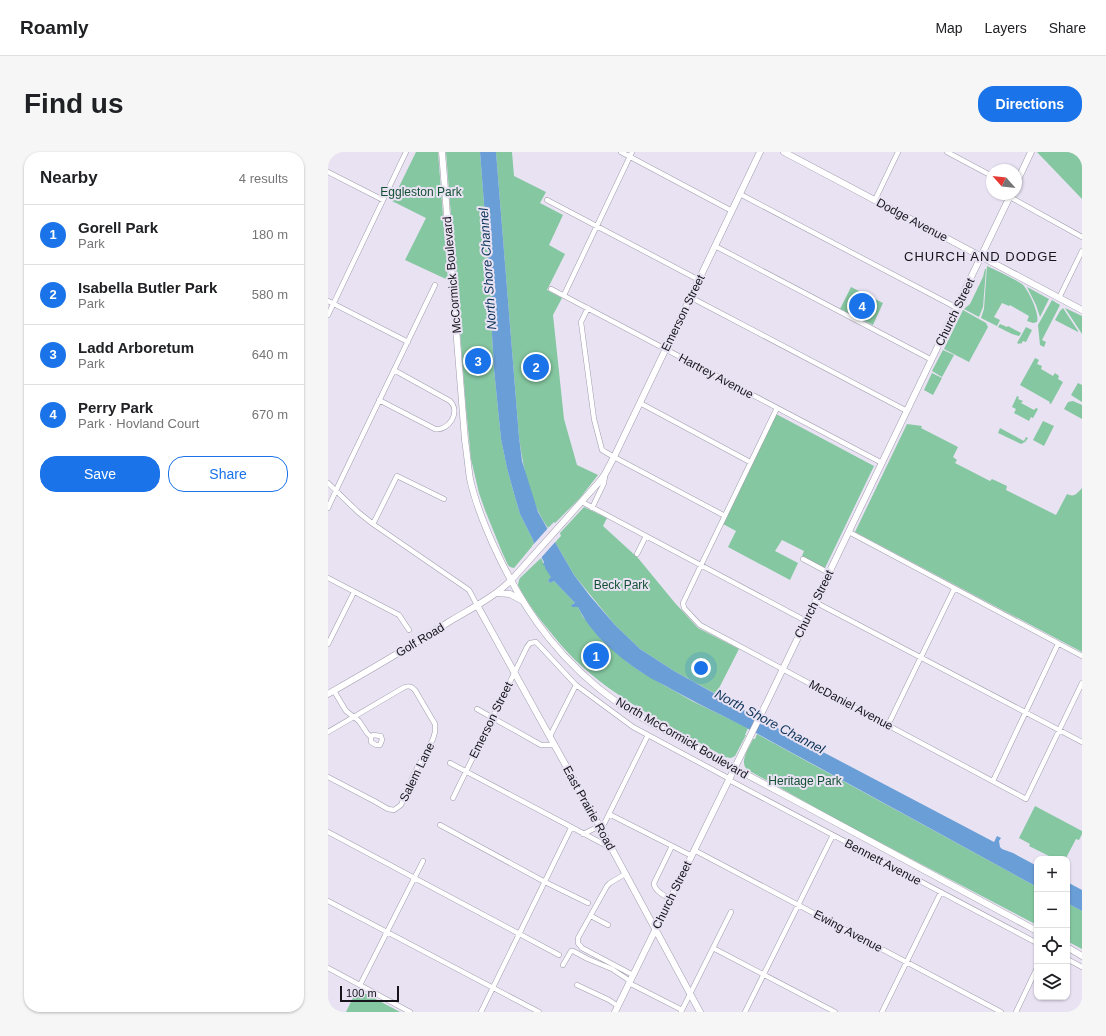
<!DOCTYPE html>
<html lang="en">
<head>
<meta charset="utf-8">
<style>
  body { margin:0; font-family:Arial,sans-serif; background:#f6f6f6; color:#202124 }
  .controls { position:absolute; right:12px; bottom:12px; display:grid; overflow:hidden; border-radius:8px; box-shadow:0 1px 3px #0004 }
  .controls button { width:36px; height:36px; display:grid; place-items:center; padding:0; border:0; border-bottom:1px solid #e0e0e0; background:#fff; color:#202124; font:20px sans-serif }
  .compass { position:absolute; left:658px; top:12px; width:36px; height:36px; border-radius:50%; background:#fff; box-shadow:0 1px 3px #0004; rotate:297deg }
  .scale { position:absolute; left:12px; bottom:10px; width:59px; box-sizing:border-box; padding-left:4px; border:2px solid #16141a; border-top:0; font-size:11px; line-height:14px; white-space:nowrap; color:#16141a; -webkit-text-stroke:3px #e8e2f3; paint-order:stroke }
  .you { position:absolute; left:373px; top:516px; width:14px; height:14px; margin:-10px; border:3px solid #fff; border-radius:50%; background:#1a73e8; box-shadow:0 0 0 6px #1a73e833 }
  .badge { display:grid; place-items:center; width:26px; height:26px; border-radius:50%; background:#1a73e8; color:#fff; font-size:13px; font-weight:700 }
  .pin { position:absolute; translate:-50% -50%; border:2px solid #fff; box-shadow:0 1px 4px #0006 }
  .list { margin:0; padding:0; list-style:none }
  h2 { display:flex; justify-content:space-between; align-items:center; height:52px; margin:0; padding:0 16px; font-size:17px }
  h2 small { font-size:13px; font-weight:400; color:#757577 }
  .list li { display:grid; grid-template-columns:26px 1fr auto; gap:12px; align-items:center; box-sizing:border-box; height:60px; padding:0 16px; border-top:1px solid #e0e0e0 }
  .list b { display:block; font-size:15px; white-space:nowrap }
  .list p { margin:0; font-size:13px; white-space:nowrap; color:#757577 }
  .list em { font-size:13px; font-style:normal; color:#757577 }
  .actions { display:flex; gap:8px; padding:12px 16px }
  .actions a { flex:1; padding:9px 0; border:1px solid #1a73e8; border-radius:16px; text-align:center; font-size:14px; color:#1a73e8 }
  .actions .main { background:#1a73e8; color:#fff }
  .icon { flex:none; width:22px; height:22px; fill:none; stroke:currentColor; stroke-width:2; stroke-linecap:round; stroke-linejoin:round }
  .map { position:relative; flex:none; width:754px; height:860px; overflow:hidden; border-radius:16px }
  header { display:flex; align-items:center; gap:24px; box-sizing:border-box; height:56px; padding:0 20px; background:#fff; border-bottom:1px solid #e0e0e0 }
  header strong { font-size:19px }
  nav { display:flex; gap:22px; margin-inline-start:auto; font-size:14px }
  .intro { display:flex; align-items:center; justify-content:space-between; box-sizing:border-box; height:96px; padding:0 24px }
  h1 { margin:0; font-size:28px }
  .button { padding:10px 18px; border-radius:16px; background:#1a73e8; color:#fff; font-size:14px; font-weight:700 }
  main { display:flex; gap:24px; padding:0 24px }
  aside { flex:1; background:#fff; border-radius:16px; box-shadow:0 1px 3px #0004 }
  .map>svg:first-child { display:block }
</style>
</head>
<body>
<header>
<strong>Roamly</strong>
<nav><a>Map</a><a>Layers</a><a>Share</a></nav>
</header>
<div class="intro"><h1>Find us</h1><a class="button">Directions</a></div>
<main>
<aside>
<h2>Nearby<small>4 results</small></h2>
<ul class="list">
<li><span class="badge">1</span><div><b>Gorell Park</b><p>Park</p></div><em>180 m</em></li>
<li><span class="badge">2</span><div><b>Isabella Butler Park</b><p>Park</p></div><em>580 m</em></li>
<li><span class="badge">3</span><div><b>Ladd Arboretum</b><p>Park</p></div><em>640 m</em></li>
<li><span class="badge">4</span><div><b>Perry Park</b><p>Park · Hovland Court</p></div><em>670 m</em></li>
</ul>
<div class="actions"><a class="main">Save</a><a>Share</a></div>
</aside>
<div class="map">
<svg width="754" height="860" viewBox="0 0 754 860">
  <rect width="100%" height="100%" fill="#e8e2f3"/>
  <path fill="#85c7a0" d="M88,0H110L120,128L77,108L98,66L64,49Z
    M118,0H152L161,116L163,121L165,165L164,182L166,217L173,287L179,316L187,345L192,362L205,388L206,392L186,416L182,415L180,413L174,400L157,358L151,341L143,307L138,256Z
    M168,0H184L186,24L218,40L212,51L235,63L221,93L237,102L219,138L234,146L225,163L236,267L249,313L270,323L252,346L227,371L226,370L220,376C202,351 195,315 191,285Z
    M709,0H754V47Z
    M659,114C671,120 683,125 694,132C700,137 712,162 709,170L705,171L699,169L701,164L682,153L681,154L674,151L666,165L672,168L669,174L653,166L656,157Z
    M657,117H658L655,155L651,165L636,157L642,152L655,125Z
    M523,135L555,151L545,173L512,157Z
    M699,135L721,147L712,165L708,153Z
    M724,148L732,153L714,188L718,190L716,195L712,193L710,173Z
    M735,156L750,179V180L727,168L732,159Z
    M737,156L754,164V182Z
    M635,158L658,171L660,175L641,210L616,197Z
    M672,172L679,175L680,174L693,181L691,184L684,182L670,175Z
    M698,175L704,178L698,190L695,189L693,192L692,191L691,192L689,191Z
    M615,198L626,203L614,225L604,219Z
    M707,206L711,208L709,212L714,214L713,217L725,224L727,221L731,224L730,227L735,230L723,252L721,251L722,250L692,233Z
    M604,221L614,226L605,243L596,238Z
    M750,231L754,233V250L743,243Z
    M689,244L691,245L690,247L695,249L693,251L706,258L708,256L710,257L705,266L703,265L701,269L686,261L688,257L684,255Z
    M745,249L754,253V267L736,257L740,250Z
    M448,262L546,314L497,416L474,404L476,399L454,388L447,399L470,411L462,428L400,395L408,379L395,372Z
    M715,269L726,274L716,294L705,288Z
    M579,272L594,274L593,276L630,295L625,305L629,308L627,311L662,329L664,327L679,334L678,338L728,363L739,342C747,346 749,341 754,336V500L527,380Z
    M672,276L696,289L698,285L700,286L697,290L693,292L670,281Z
    M256,355L279,366L275,374L310,406L347,451L370,476L411,497L388,542L346,519L312,497L287,473L246,423L227,390L233,384L232,381Z
    M213,406L218,416L224,425L220,428L222,431L226,429L247,451L243,453L250,455L255,465L299,510L313,520L364,549L420,576L417,583H418L407,604L403,606L397,605C346,576 290,549 247,508C237,498 228,487 219,476C209,464 197,447 190,433L191,428L192,426Z
    M429,582L709,735V773L513,670L420,618C410,611 421,596 425,587H427Z
    M707,654L754,679V682L751,688L748,687L738,706L739,707H727L701,694L702,692L691,686Z
    M739,751L754,759V797L739,789Z
    M29,837L72,860H18Z"/>
  <path fill="#699ed7" d="M152,0H168L191,285L194,309L210,360L235,404L246,423L262,444L287,473L312,497L346,519L436,569L666,690L669,684L673,686L671,689L672,695L674,697L685,701L709,714V735C616,684 523,633 430,582C399,565 367,551 336,533C328,529 320,525 313,520C288,503 263,482 250,455H244L243,453L247,451L226,429L222,431L220,428L223,425L217,416V414L215,413L216,410L206,392L205,388L192,362L187,345L179,316L173,287L166,217L164,182L165,165L163,121L161,116Z
    M739,730L754,738V759L739,751Z"/>
  <path fill="#e8e2f3" d="M221,375L229,388L212,407L204,394Z"/>
  <g fill="none" stroke-linecap="round" stroke-linejoin="round">
    <g stroke="#a19cac" stroke-width="5.5">
      <path id="street" d="M293,0L404,59
        M619,0L664,24
        M0,20L55,48
        M412,42L629,156
        M682,45L754,85
        M219,48L371,128
        M547,48L570,0
        M387,94L604,208
        M223,137L554,311
        M236,143L304,0
        M362,145L579,259
        M731,146L754,99
        M0,149L80,190
        M260,156L253,170L266,267L274,298L286,305L397,364
        M0,163L78,0
        M51,248L107,277C121,279 133,260 122,249L66,218
        M312,251L422,310
        M449,256L375,409L355,451L356,456L372,473L698,647L754,531
        M0,331L30,360L45,372L141,438L149,453
        M254,350L478,469
        M0,356L11,332L107,133
        M264,356L276,331L277,324
        M45,372L69,324L116,347
        M521,380L754,504
        M309,402L318,384
        M475,407L501,421
        M0,426L71,463L81,478
        M487,450L754,590
        M0,492L26,440
        M6,539L18,559L31,569L39,581L43,585
        M149,557L213,593H227
        M560,573L626,437
        M0,580L75,536C80,533 83,534 87,538L104,567L107,572V580L105,587L86,622L73,653L66,658L60,657L46,649L0,625
        M45,583L53,584L54,588L52,593H48L43,590V585Z
        M222,584L248,533
        M122,611L283,696
        M401,628L709,791
        M665,629L730,492
        M125,646L199,495L202,491L208,490L248,533L305,575L402,627
        M281,662L364,704
        M112,673L217,730L260,751
        M0,680L231,803
        M255,682L276,672L320,583
        M366,698L673,860
        M297,722L282,731L279,734L250,786V791L254,796L305,823
        M342,747C336,743 326,739 326,731L344,694
        M0,749L211,860
        M263,764L280,773
        M385,796L507,860
        M739,807L754,815
        M235,813L243,799H245L260,807L284,817L302,829
        M0,816L82,860
        M301,831L354,858
        M32,833L95,709
        M249,833L281,848L290,854
        M153,860L243,676
        M353,860L403,760
        M417,860L505,683
        M554,860L613,740
        M688,860L709,816"/>
    </g>
    <g stroke="#a19cac" stroke-width="7">
      <path id="secondary" d="M114,0L137,288C139,301 140,314 142,327C148,354 159,380 171,405C200,465 235,512 290,551C311,565 334,577 356,588C389,607 423,625 457,643C541,689 625,734 709,779
        M456,0L754,158
        M688,32L703,0
        M168,441L182,442L193,448
        M149,453L284,697L372,860
        M0,542C42,518 83,494 124,468C146,455 170,443 187,424L272,329L277,322L286,305L432,0
        M739,795L754,804
        M287,860L439,550L683,42"/>
    </g>
    <use href="#street" stroke="#fff" stroke-width="4.5"/>
    <use href="#secondary" stroke="#fff" stroke-width="6"/>
  </g>
  <g text-anchor="middle" stroke-width="4" stroke-linejoin="round" paint-order="stroke">
    <g font-size="12" fill="#145032" stroke="#e8e2f3">
      <text x="93" y="44">Eggleston Park</text>
      <text x="293" y="437">Beck Park</text>
      <text x="477" y="633">Heritage Park</text>
    </g>
    <g font-size="12" fill="#16141a" stroke="#e8e2f3">
      <text transform="translate(584 68) rotate(28)" y="4">Dodge Avenue</text>
      <text transform="translate(124 123) rotate(-95)" y="4">McCormick Boulevard</text>
      <text transform="translate(627 160) rotate(-64)" y="4">Church Street</text>
      <text transform="translate(355 161) rotate(-64)" y="4">Emerson Street</text>
      <text transform="translate(388 224) rotate(28)" y="4">Hartrey Avenue</text>
      <text transform="translate(486 452) rotate(-64)" y="4">Church Street</text>
      <text transform="translate(92 488) rotate(-31)" y="4">Golf Road</text>
      <text transform="translate(523 553) rotate(28)" y="4">McDaniel Avenue</text>
      <text transform="translate(163 568) rotate(-64)" y="4">Emerson Street</text>
      <text transform="translate(354 586) rotate(30)" y="4">North McCormick Boulevard</text>
      <text transform="translate(89 620) rotate(-64)" y="4">Salem Lane</text>
      <text transform="translate(261 656) rotate(61)" y="4">East Prairie Road</text>
      <text transform="translate(555 710) rotate(28)" y="4">Bennett Avenue</text>
      <text transform="translate(344 743) rotate(-64)" y="4">Church Street</text>
      <text transform="translate(520 779) rotate(28)" y="4">Ewing Avenue</text>
    </g>
    <g font-size="13" letter-spacing="1" fill="#16141a" stroke="#e8e2f3">
      <text x="653" y="109">CHURCH AND DODGE</text>
    </g>
    <g font-size="13" font-style="italic" fill="#0d3358" stroke="#e8e2f3">
      <text transform="translate(159 117) rotate(-94)" y="5">North Shore Channel</text>
      <text transform="translate(442 569) rotate(28)" y="5">North Shore Channel</text>
    </g>
  </g>
</svg>
<div class="controls">
<button>+</button>
<button>−</button>
<button><svg class="icon" aria-label="locate" viewBox="0 0 24 24"><circle cx="12" cy="12" r="6"/><path d="M12 2v4M12 18v4M2 12h4M18 12h4"/></svg></button>
<button><svg class="icon" aria-label="layers" viewBox="0 0 24 24"><path d="M12 4l9 5-9 5-9-5zM3 14l9 5 9-5"/></svg></button>
</div>
<svg class="compass" viewBox="-18 -18 36 36"><path d="M0-13l5 13h-10z" fill="#e53935"/><path d="M0 13l5-13h-10z" fill="#757577"/></svg>
<div class="scale">100 m</div>
<div class="you"></div>
<div class="pin badge" style="left:268px;top:504px">1</div>
<div class="pin badge" style="left:208px;top:215px">2</div>
<div class="pin badge" style="left:150px;top:209px">3</div>
<div class="pin badge" style="left:534px;top:154px">4</div>
</div>
</main>
</body>
</html>
